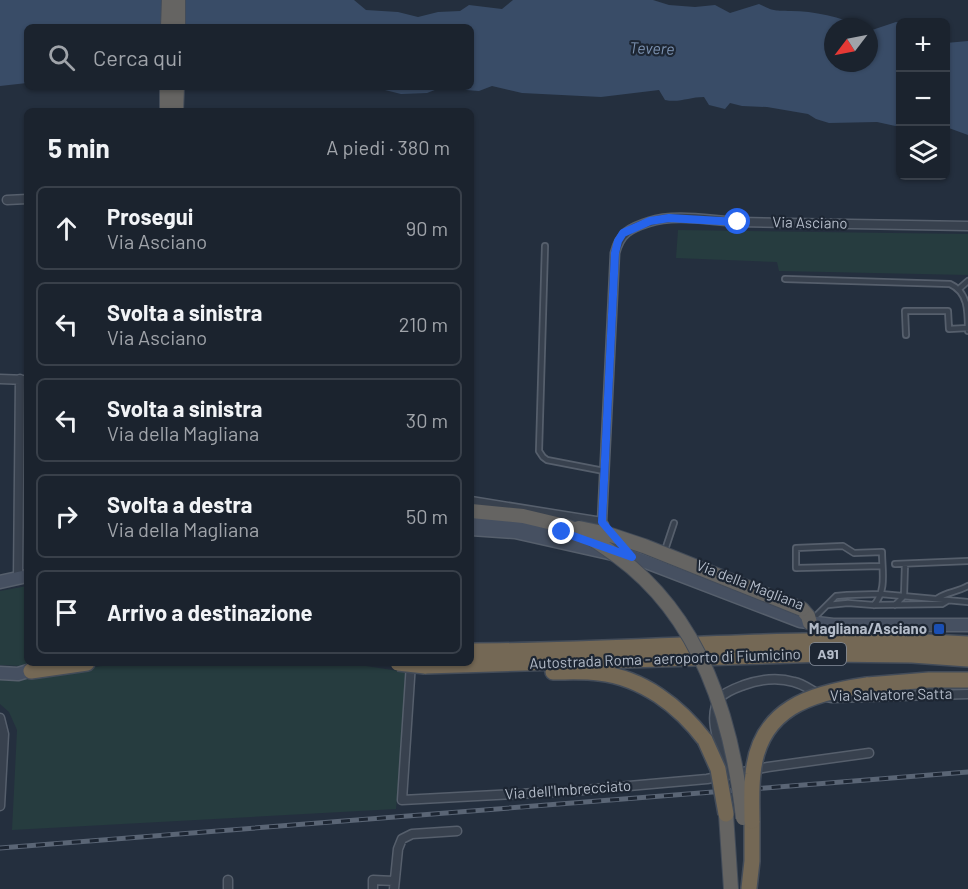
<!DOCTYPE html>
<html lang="it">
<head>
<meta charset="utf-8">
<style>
  body { margin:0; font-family:Barlow,sans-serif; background:#282f3a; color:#f1f3f6 }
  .controls { position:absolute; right:18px; top:18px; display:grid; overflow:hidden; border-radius:9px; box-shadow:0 2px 4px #0004 }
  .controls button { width:54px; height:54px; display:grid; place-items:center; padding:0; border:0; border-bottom:2px solid #39404a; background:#1b232e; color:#f1f3f6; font:30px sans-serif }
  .compass { position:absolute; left:824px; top:18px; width:54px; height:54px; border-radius:50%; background:#1b232e; box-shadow:0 2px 4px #0004; rotate:238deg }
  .stop { position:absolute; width:18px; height:18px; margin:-14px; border:4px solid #2563eb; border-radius:50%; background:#fff }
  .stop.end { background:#2563eb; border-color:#fff; box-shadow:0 2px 6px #0008 }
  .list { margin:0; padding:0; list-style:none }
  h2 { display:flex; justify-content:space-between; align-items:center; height:78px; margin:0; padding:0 24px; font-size:26px }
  h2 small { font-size:20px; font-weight:400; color:#a0a4aa }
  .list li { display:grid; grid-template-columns:39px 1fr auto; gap:18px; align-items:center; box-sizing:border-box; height:84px; margin:0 12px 12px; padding:0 12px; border:2px solid #39404a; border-radius:9px }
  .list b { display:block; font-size:22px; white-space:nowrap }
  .list p { margin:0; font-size:20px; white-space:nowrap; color:#a0a4aa }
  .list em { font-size:20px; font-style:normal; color:#a0a4aa }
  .icon { flex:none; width:33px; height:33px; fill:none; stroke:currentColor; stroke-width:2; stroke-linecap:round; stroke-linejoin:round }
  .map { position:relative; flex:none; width:968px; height:889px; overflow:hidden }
  .search { position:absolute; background:#1b232e; box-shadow:0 2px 4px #0004; left:24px; top:24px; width:450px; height:66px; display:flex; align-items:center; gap:15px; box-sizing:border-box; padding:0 21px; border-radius:9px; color:#a0a4aa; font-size:22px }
  .panel { position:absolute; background:#1b232e; box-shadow:0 2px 4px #0004; left:24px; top:108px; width:450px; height:558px; border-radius:9px }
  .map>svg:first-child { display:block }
</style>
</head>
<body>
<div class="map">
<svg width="968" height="889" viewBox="0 0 968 889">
  <rect width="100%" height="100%" fill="#242f3e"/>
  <path fill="#263c3f" d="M678,230L968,234V275L779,271L777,262L676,258Z
    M27,586V663L21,666L0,665V591Z
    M123,663H347L405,672L403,733L396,809L12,830L17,730L9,712L0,704V680Z"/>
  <path fill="#394c67" d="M0,0H354L366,10L398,12L418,17L438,12L460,11L469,5L502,9L513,0H653L669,5L695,7L715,5L730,13L759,4C776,12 773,10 791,11C813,11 842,17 861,27H833V63H869V31L896,22L900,23V127L877,122L829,123L816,119L808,114L767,107L742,106L730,103L725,109L709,105L704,97C689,97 680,103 665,100L659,90L601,97L522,93L492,86L479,91L440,88L427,93L401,94L377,88L339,87H471V27H27V83L0,86Z
    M968,41V135L946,127V43Z"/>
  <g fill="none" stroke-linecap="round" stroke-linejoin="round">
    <g stroke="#565f6c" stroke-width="8">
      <path id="service" d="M545,246L539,451L543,457L547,460L604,471
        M785,279L950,284C968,292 968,310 968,331
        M960,288L968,281
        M906,335L905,311H948L949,329L968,328
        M664,553L674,523
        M895,564L968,561
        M938,598C947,592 958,592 968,586
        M828,605L848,603L874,605L942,604L947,601
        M874,605C887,590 882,571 882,552L854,553L843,546L796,548V568L882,566
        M895,605L904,596L905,564
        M813,619L836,596L847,595L881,594L968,602"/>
    </g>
    <g stroke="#565f6c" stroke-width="11">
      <path id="minor" d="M7,200L27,199
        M0,379L27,380
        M471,501L602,522L604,525
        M602,522L615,253C620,233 630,228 649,222C676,213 712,221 740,222C816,224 892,225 968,226
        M18,578L20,379
        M411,663L402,800L573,791L707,779L768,767L869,753
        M0,718L4,734L0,806
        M729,774C723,753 705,718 720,698C726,691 736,688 744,685C761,679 778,677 794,682C808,685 817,697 832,698L968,694
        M228,889V880
        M373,889V880L394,881
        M394,889L398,849L402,839L412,834L457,831"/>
    </g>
    <g stroke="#565f6c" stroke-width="15">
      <path id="secondary" d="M471,520L505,521L553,530
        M471,529L515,532L613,554
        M612,549L800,621L833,625H968
        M0,582L27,576
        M0,673L18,674L38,668"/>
    </g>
    <g stroke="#434c59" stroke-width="16">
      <path id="trunk" d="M168,27L169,0
        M178,27V0
        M167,111V87
        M176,111L177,87
        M471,511L523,516L565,526
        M802,609L808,616L810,623
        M726,814L731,889"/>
    </g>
    <g stroke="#434c59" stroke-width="18">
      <path id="motorway" d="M471,651C637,651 802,633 968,644
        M425,666L827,654L912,655L968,659
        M31,671L87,663
        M553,672C568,672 584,671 599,673C643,678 679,706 705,740
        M867,685L929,680H968
        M749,888L752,861V821"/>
    </g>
    <use href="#service" stroke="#38414e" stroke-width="4.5"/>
    <use href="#minor" stroke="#38414e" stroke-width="8"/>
    <use href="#secondary" stroke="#465061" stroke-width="12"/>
    <use href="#trunk" stroke="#656462" stroke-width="14"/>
    <use href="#motorway" stroke="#746855" stroke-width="15"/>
    <g stroke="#5a6575" stroke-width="5">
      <path id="rail" d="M0,848L968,772"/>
    </g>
    <use href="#rail" stroke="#1d2633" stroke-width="3" stroke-dasharray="9" stroke-linecap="butt"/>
    <g stroke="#434c59" stroke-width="16" stroke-linecap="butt">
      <path id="trunk-bridge" d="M565,526C584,532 600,544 617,556C701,617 732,719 743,818
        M579,528L608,534L644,546L802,609"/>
    </g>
    <g stroke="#434c59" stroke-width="18" stroke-linecap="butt">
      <path id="motorway-bridge" d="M398,663L425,666
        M705,740L718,769L726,814
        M752,821C752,805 751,789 753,774C759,708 811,693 867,685"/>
    </g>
    <use href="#trunk-bridge" stroke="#656462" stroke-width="14"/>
    <use href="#motorway-bridge" stroke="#746855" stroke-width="15"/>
  </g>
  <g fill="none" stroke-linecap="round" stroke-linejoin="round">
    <path stroke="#2563eb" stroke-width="8" d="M562,532L632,557L602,522L615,253L618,241L623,233L650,221L669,218L738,222"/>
  </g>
  <rect fill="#1a4fb4" stroke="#1d2633" stroke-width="2" x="933" y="623" width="12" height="12" rx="3"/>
  <g text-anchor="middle" stroke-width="4.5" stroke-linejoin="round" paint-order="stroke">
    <rect fill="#1d2633" stroke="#878f9c" stroke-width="1.5" x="810" y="643" width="36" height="22" rx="4.5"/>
    <g font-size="14" font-weight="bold" fill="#b4bcc9">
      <text x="828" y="659">A91</text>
    </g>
    <g font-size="15" fill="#b4bcc9" stroke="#1d2633">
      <text transform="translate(810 223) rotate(1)" y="5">Via Asciano</text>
      <text transform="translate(750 585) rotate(21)" y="5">Via della Magliana</text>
      <text transform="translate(665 659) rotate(-2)" y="5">Autostrada Roma - aeroporto di Fiumicino</text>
      <text transform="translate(891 695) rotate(-1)" y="5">Via Salvatore Satta</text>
      <text transform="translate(568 790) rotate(-4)" y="5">Via dell'Imbrecciato</text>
    </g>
    <g font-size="15" font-weight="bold" fill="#b4bcc9" stroke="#1d2633" text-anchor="end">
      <text x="927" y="634">Magliana/Asciano</text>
    </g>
    <g font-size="16" font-style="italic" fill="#7c92b1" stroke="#1d2633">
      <text transform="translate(652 48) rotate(2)" y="6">Tevere</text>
    </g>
  </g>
</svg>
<div class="controls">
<button>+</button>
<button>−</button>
<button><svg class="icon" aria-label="layers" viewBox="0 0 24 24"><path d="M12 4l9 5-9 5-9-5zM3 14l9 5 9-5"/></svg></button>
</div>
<svg class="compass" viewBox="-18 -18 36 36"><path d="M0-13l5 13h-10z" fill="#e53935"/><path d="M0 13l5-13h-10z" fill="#a0a4aa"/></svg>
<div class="stop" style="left:738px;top:222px"></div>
<div class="stop end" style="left:562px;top:532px"></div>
<div class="search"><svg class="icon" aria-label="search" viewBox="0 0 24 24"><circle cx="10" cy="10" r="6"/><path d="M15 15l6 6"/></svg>Cerca qui</div>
<section class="panel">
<h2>5 min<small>A piedi · 380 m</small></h2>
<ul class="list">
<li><svg class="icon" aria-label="ahead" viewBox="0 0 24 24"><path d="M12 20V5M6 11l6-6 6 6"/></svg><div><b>Prosegui</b><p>Via Asciano</p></div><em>90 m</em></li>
<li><svg class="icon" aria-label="left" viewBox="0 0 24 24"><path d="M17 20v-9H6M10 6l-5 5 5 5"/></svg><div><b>Svolta a sinistra</b><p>Via Asciano</p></div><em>210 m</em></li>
<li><svg class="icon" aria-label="left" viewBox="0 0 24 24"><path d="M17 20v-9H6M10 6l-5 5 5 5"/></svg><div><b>Svolta a sinistra</b><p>Via della Magliana</p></div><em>30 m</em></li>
<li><svg class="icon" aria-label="right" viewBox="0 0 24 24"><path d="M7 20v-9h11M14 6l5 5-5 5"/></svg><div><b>Svolta a destra</b><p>Via della Magliana</p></div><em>50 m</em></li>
<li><svg class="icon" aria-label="arrive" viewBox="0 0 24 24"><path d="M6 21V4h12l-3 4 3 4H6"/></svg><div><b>Arrivo a destinazione</b></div></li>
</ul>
</section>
</div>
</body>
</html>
